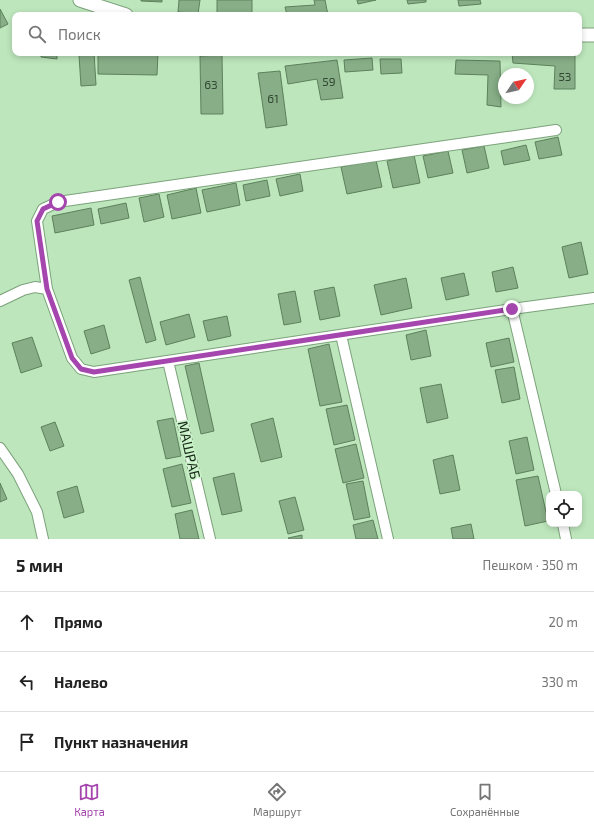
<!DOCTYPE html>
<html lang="ru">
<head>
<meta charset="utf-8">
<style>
  body { margin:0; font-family:"Exo 2",sans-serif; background:#f2f2f2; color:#222 }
  .controls { position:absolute; right:12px; bottom:12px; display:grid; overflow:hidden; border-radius:8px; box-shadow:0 2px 6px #0003 }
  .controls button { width:36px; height:36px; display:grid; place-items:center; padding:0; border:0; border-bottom:1px solid #e0e0e0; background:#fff; color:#222; font:20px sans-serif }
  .compass { position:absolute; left:498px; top:68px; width:36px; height:36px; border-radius:50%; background:#fff; box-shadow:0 2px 6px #0003; rotate:56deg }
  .stop { position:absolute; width:12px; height:12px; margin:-9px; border:3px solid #a545ae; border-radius:50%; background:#fff }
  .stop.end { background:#a545ae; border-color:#fff; box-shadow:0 1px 4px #0008 }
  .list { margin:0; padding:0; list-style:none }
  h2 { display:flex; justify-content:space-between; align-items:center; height:52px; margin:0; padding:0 16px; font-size:17px }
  h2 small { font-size:13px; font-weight:400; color:#767676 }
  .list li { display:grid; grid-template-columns:26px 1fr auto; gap:12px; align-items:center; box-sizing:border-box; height:60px; padding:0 16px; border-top:1px solid #e0e0e0 }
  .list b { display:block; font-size:15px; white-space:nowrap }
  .list em { font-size:13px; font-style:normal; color:#767676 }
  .icon { flex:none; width:22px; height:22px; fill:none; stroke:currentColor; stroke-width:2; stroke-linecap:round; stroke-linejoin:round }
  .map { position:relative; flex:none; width:594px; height:539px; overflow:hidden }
  .search { position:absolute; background:#fff; box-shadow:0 2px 6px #0003; left:12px; right:12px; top:12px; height:44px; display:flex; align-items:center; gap:10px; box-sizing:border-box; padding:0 14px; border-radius:8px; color:#767676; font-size:15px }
  .sheet { height:232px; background:#fff }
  nav { display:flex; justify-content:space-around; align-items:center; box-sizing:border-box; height:56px; border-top:1px solid #e0e0e0; background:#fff; font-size:11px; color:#767676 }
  nav a { display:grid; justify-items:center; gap:2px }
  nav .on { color:#a545ae }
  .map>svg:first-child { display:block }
</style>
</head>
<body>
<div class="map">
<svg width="594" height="539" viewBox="0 0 594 539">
  <rect width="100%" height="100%" fill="#bde6bc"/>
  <path fill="#87ae87" stroke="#5c815c" d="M141,0H162V2L141,1Z
    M179,0H200L198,14L178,12Z
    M217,0H252V15H217Z
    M314,0H325L328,15H287L285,7L315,5Z
    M357,0H376L358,4Z
    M407,0H426V2L408,4Z
    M458,0H480L481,4L459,6Z
    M0,9L8,24L0,28Z
    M41,53H57V59L41,57Z
    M74,53H94L96,85L81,86L79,55Z
    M98,53H158L157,75L98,74Z
    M512,53H575V89H554L555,66L513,63Z
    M222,55L223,114H201L200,56Z
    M372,58L373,70L345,72L344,60Z
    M380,59H401L402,73L381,74Z
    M337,60L343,98L321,100L317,79L288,84L285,66Z
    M456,60L500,61L501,107L487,105L488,75L455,74Z
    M280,71L287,125L266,128L258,73Z
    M558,137L562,155L539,159L535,142Z
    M526,145L530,160L504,165L501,151Z
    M484,146L489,168L467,173L462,150Z
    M448,151L453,173L428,178L423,156Z
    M414,155L420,183L393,188L387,161Z
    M376,160L382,187L347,194L341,167Z
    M300,174L303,191L280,196L276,179Z
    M267,180L270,196L246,201L243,185Z
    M236,183L240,205L207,212L202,190Z
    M196,188L201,213L172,219L167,195Z
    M159,194L164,217L144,222L139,198Z
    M126,203L129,218L101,224L98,209Z
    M91,208L94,225L55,233L52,216Z
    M581,242L588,274L569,278L562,247Z
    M513,267L518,288L496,292L492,272Z
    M464,273L469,295L446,300L441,278Z
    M140,277L156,340L146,343L129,280Z
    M406,278L412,308L381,315L374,285Z
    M334,287L340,316L320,320L314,291Z
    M295,291L301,322L284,325L278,294Z
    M189,314L195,337L166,345L160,322Z
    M227,316L231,336L208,341L203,321Z
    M104,325L110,348L91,354L84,331Z
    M426,330L431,356L411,360L406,335Z
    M32,337L42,366L21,373L12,343Z
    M509,338L514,362L491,367L486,343Z
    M329,344L342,402L320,406L308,349Z
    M199,363L214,431L201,434L185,366Z
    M514,367L520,399L502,403L495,370Z
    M441,384L448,418L427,423L420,388Z
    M347,405L355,440L334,445L326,409Z
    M173,418L181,456L166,459L157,421Z
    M273,418L282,457L261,462L251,424Z
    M55,422L64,446L50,451L41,427Z
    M527,437L534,470L516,474L509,441Z
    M356,444L364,478L343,483L335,449Z
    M453,455L460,490L440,494L433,460Z
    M182,464L191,503L172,507L163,469Z
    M234,473L242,511L222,515L213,478Z
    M538,476L548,521L525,526L516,480Z
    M363,481L370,517L354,520L346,484Z
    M0,483L7,499L0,502Z
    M77,486L84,512L64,518L57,492Z
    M295,497L304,530L288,534L279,501Z
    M192,510L199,539H180L175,514Z
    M373,520L378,539H356L353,525Z
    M471,524L474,539H453L451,528Z
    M302,535V539H289L288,538Z"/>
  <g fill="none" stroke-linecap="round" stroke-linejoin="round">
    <g stroke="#7ca27b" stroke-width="12">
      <path id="minor" d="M556,130L58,202L43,209L37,221L47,289L72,358L81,369L94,372L512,309L594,298
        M0,301L23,290L35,287L47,289
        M512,309L556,494
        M341,335L388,539
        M168,361L210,539
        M0,448L18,474L37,512L43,539
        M563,524L566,539"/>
    </g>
    <g stroke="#7ca27b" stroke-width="15">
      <path id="tertiary" d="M80,0L126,15
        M579,35H594"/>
    </g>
    <use href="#minor" stroke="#fff" stroke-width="10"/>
    <use href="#tertiary" stroke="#fff" stroke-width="13"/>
  </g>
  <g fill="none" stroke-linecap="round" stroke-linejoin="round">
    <path stroke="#a545ae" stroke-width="5" d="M58,202L43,209L37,221L47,289L72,358L81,369L94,372L512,309"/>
  </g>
  <g text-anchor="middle" stroke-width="3.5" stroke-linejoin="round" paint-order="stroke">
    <g font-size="12" fill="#334833">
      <text x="565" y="81">53</text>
      <text x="329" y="86">59</text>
      <text x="211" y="89">63</text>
      <text x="273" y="103">61</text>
    </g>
    <g font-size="14" fill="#172617" stroke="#caf3c9">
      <text transform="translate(189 450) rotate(77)" y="5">МАШРАБ</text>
    </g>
  </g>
</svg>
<div class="controls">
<button><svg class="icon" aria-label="locate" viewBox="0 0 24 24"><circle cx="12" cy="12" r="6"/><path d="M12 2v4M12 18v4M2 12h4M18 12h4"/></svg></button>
</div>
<svg class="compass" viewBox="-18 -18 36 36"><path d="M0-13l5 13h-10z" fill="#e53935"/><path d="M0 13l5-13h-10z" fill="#767676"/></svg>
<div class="stop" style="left:58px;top:202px"></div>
<div class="stop end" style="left:512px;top:309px"></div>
<div class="search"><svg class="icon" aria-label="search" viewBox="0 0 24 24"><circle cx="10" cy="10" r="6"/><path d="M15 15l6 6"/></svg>Поиск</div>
</div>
<section class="sheet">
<h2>5 мин<small>Пешком · 350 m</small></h2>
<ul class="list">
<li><svg class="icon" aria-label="ahead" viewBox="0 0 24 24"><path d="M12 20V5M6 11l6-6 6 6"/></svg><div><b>Прямо</b></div><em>20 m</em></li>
<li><svg class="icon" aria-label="left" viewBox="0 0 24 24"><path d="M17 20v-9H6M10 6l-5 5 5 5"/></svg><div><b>Налево</b></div><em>330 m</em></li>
<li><svg class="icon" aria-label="arrive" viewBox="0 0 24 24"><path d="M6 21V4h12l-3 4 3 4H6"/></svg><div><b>Пункт назначения</b></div></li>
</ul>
</section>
<nav>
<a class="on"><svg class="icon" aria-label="map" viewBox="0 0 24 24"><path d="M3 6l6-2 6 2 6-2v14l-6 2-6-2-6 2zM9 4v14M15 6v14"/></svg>Карта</a>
<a><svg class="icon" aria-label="directions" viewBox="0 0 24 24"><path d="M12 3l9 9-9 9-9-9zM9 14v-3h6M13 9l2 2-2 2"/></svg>Маршрут</a>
<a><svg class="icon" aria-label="saved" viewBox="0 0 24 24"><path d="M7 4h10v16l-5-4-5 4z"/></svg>Сохранённые</a>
</nav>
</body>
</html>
